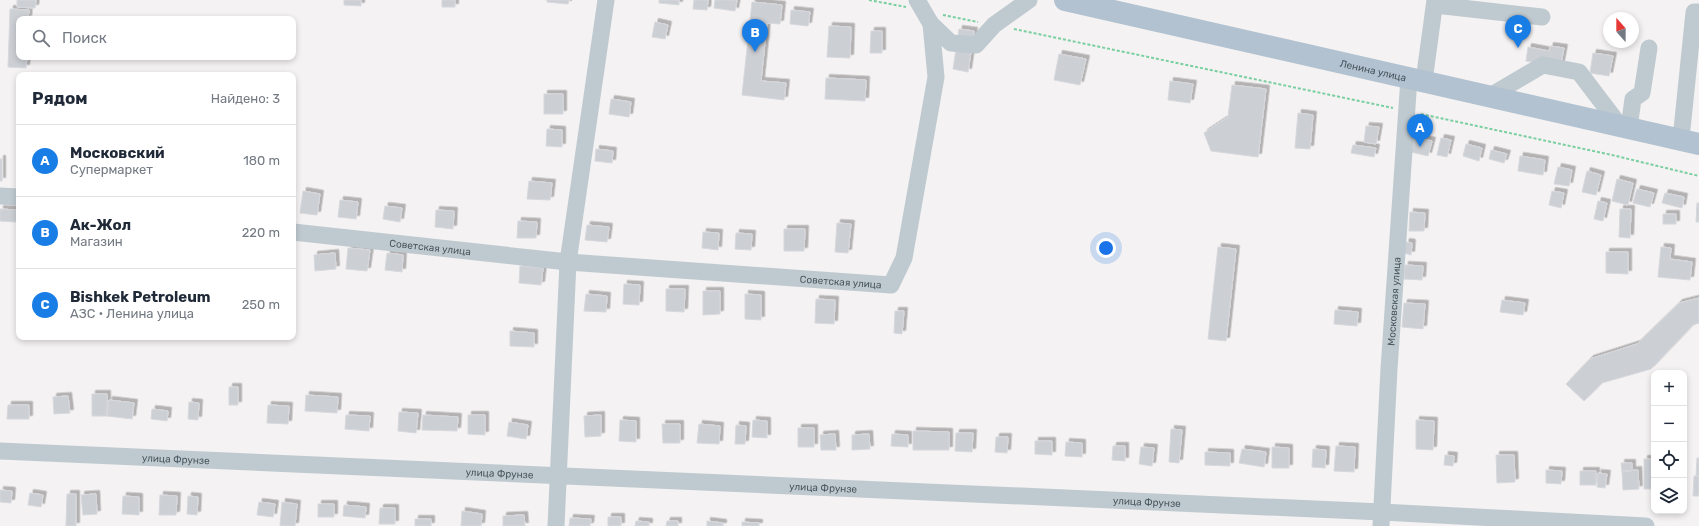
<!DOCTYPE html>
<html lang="ru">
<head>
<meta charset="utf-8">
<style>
  body { margin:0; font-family:Rubik,sans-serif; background:#f2f2f3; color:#1f2937 }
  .controls { position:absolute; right:12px; bottom:12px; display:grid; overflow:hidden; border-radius:8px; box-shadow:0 2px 6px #0003 }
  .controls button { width:36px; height:36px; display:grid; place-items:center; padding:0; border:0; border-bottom:1px solid #e0e1e3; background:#fff; color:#1f2937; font:20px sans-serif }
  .compass { position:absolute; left:1603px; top:12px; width:36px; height:36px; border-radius:50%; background:#fff; box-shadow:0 2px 6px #0003; rotate:339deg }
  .you { position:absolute; left:1106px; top:248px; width:14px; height:14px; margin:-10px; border:3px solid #fff; border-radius:50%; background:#1a73e8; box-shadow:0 0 0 6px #1a73e833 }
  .badge { display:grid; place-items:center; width:26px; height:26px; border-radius:50%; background:#197de6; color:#fff; font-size:13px; font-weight:700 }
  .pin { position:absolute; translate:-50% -33px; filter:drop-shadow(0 1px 2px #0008) }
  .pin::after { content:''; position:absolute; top:21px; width:14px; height:12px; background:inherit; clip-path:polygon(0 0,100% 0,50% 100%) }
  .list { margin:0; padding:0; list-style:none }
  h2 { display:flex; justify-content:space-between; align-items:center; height:52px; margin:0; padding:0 16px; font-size:17px }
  h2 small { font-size:13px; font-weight:400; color:#747a83 }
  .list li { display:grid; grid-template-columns:26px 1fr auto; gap:12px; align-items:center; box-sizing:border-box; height:72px; padding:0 16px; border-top:1px solid #e0e1e3 }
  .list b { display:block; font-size:15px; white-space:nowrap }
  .list p { margin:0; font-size:13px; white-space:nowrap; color:#747a83 }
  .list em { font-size:13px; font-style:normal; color:#747a83 }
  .icon { flex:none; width:22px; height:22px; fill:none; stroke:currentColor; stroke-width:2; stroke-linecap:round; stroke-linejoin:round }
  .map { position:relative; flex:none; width:1699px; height:526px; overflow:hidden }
  .search { position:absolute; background:#fff; box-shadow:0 2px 6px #0003; left:16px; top:16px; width:280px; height:44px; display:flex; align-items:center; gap:10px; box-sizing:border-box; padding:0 14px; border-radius:8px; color:#747a83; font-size:15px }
  .panel { position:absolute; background:#fff; box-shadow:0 2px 6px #0003; left:16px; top:72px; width:280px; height:268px; border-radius:8px }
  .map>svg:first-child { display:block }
</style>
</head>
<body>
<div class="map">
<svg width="1699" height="526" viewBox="0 0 1699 526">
  <defs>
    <filter id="shadow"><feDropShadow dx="3.5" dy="-3.5" stdDeviation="0" flood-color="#0004"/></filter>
  </defs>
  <rect width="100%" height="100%" fill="#f4f2f2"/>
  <path fill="#cccfd4" stroke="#d6d8dd" filter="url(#shadow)" d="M17,0H36L35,8L17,7Z
    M344,0H361V6L344,5Z
    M442,0H455V7H442Z
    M547,0H569L568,4L547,2Z
    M659,0H679V5L659,3Z
    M694,0H708L707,10L693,9Z
    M715,0H737L735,11L714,8Z
    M752,2L782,5L780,24L767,23L761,81L786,83L784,100L742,95Z
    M10,9L29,10L28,19H19V57H27L26,68L8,67Z
    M791,10L810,12L808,26L790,24Z
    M655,22L668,25L665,39L652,37Z
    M829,26L851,27L850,58L827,57Z
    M959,29L974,31L968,72L953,69Z
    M871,31H882V53H870Z
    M1550,46L1564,48L1559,74L1547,65L1526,61L1528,47L1549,51Z
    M1593,53L1613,56L1609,76L1590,73Z
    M1059,54L1086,59L1080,85L1054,80Z
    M826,78L866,80L865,101L825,99Z
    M1170,81L1193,84L1190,103L1168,100Z
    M1232,85L1266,89L1258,157L1211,151L1204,133L1228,117Z
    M544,94H563V114H544Z
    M611,99L631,102L629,117L609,114Z
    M1298,113L1313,115L1310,149L1295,148Z
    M1366,126L1379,127L1376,144L1364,142Z
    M547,129L562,130V147L546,146Z
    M1414,137L1432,141L1428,156L1411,152Z
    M1441,138L1451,140L1447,157L1437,155Z
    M1466,144L1482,148L1479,161L1463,156Z
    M1353,145L1376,148L1374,157L1351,153Z
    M596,149L613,151L612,163L595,161Z
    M1491,150L1507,154L1504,163L1489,159Z
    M1520,156L1545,160L1543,175L1518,171Z
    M0,159H2V181H0Z
    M1558,167L1572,170L1569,186L1554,184Z
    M1587,171L1601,175L1596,195L1582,192Z
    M1617,179L1633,183L1628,205L1612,201Z
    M529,181L552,183L550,200L527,199Z
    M1637,189L1654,193L1650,207L1633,203Z
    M303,191L320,194L317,215L300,213Z
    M1552,191L1564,193L1561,208L1549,205Z
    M1665,193L1684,197L1682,208L1662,203Z
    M340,200L358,202L356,219L338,217Z
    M1598,201L1607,203L1603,221L1594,219Z
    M1697,203H1699V222H1696Z
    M385,206L402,208L400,222L383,219Z
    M0,209L17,210L16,222L0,221Z
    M1620,209H1631L1630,238L1619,237Z
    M436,210L454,211L453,229L435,227Z
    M1410,212L1425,213L1424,231H1409Z
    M1663,214H1676V224H1663Z
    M518,221L537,222L536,238H517Z
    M837,223L851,224L848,253L835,252Z
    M587,225L609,227L607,242L585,240Z
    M784,229H805L804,251H784Z
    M703,232L719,233L718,250L702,248Z
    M736,233L752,234L751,250L735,249Z
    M1406,242L1412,243L1411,255L1404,253Z
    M1218,247L1236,249L1226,341L1208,339Z
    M1661,247L1671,248L1670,259L1692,262L1690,280L1658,277Z
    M348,248L370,250L367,271L346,269Z
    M1606,252H1628V274L1606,273Z
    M335,253L336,269L315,271L314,255Z
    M387,253L403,255L402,272L385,270Z
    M1405,265L1423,266L1422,280L1404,279Z
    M520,266L543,268L541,285L519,283Z
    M624,284L640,285L639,305L623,304Z
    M666,289H685L684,312L666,311Z
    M703,291H720V314L703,315Z
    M586,294L607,296L606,312L584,311Z
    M745,294L761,295V320L745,319Z
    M1699,298V323L1693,325L1651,369L1602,383L1584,401L1566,384L1590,359L1637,344L1679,303Z
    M816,299L835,300L834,324L815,323Z
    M1502,300L1525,303L1523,315L1500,312Z
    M1404,303L1425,304L1423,329L1402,327Z
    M1335,310L1358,312L1357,326L1334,324Z
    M895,311H904L902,334L894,333Z
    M510,331L534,333V347L510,346Z
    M229,387H238V405H229Z
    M92,394H107V416H92Z
    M306,395L338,397L337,413L305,411Z
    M68,396L70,413L54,414L53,397Z
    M109,400L134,403L132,419L107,416Z
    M189,402L199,403L198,420L188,419Z
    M8,405H29V419H7Z
    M268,405L289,406L288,424L267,423Z
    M152,409L168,411L167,421L151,419Z
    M399,412L418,413L416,433L398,431Z
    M346,415L370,416L369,431L345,429Z
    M423,415L458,417L457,431L422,430Z
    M468,415H485V435L468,434Z
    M601,415V436L585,437L584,416Z
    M620,420L636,421V442L619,441Z
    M753,420L767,421V438L752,437Z
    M1416,420L1434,421L1433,450L1416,449Z
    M509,422L528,425L526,439L507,436Z
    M662,424H680V443H663Z
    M699,424L720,426L719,444L697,443Z
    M736,425L746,426L745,444H735Z
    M798,428H814V447H798Z
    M1171,429L1182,430L1179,463L1169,462Z
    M913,431L949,432V450H913Z
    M956,433H973L972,452L955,451Z
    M835,434L836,450H821L820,435Z
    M869,434L870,449L852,450V435Z
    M892,434L908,435V447L891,446Z
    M996,437H1008L1007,453L995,452Z
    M1035,441H1052V455L1035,454Z
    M1066,442L1082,443V457L1065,456Z
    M1113,446H1125V461L1112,460Z
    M1336,446L1355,447L1354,472L1334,471Z
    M1141,447L1154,448L1152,466L1139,464Z
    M1272,447L1289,448V468H1272Z
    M1242,449L1266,452L1264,467L1239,463Z
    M1313,449L1326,450L1325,468L1312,467Z
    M1205,452L1230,453V466L1205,465Z
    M1445,455L1454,456L1453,466L1444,465Z
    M1496,455H1514L1515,482L1497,483Z
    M1697,458H1699V476H1696Z
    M1644,459H1653L1652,489H1644Z
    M1621,463H1632V471L1622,472Z
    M1546,470L1562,471L1561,484L1546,483Z
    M1638,470L1639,489L1623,490L1622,471Z
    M1580,471H1596V485H1580Z
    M1598,473L1607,474L1605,488L1597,487Z
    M1694,476H1699V496H1693Z
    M0,490L12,491L11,503L0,502Z
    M30,493L43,495L41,507L28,505Z
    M67,494H76V526H66Z
    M96,494L97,514L83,515L81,495Z
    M160,495L177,496L176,515H159Z
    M123,496L139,497V515L122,514Z
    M188,496L198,497L197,515L187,514Z
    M259,502L275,504L273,517L257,515Z
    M282,502L297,504L295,526H280Z
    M318,504H334V517H318Z
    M344,505L366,507L365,518L343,516Z
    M380,508H395V524H379Z
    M462,511L482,514L481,526H461Z
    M524,515L525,526H503V516Z
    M608,517H621V526H608Z
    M570,518L591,519L590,526H569Z
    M415,519H431V526H415Z
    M636,521L649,522V526H635Z
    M667,521H678V526H666Z
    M707,521L723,523V526H707Z
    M742,522L759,523V526H742Z"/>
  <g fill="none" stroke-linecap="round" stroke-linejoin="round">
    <path stroke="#79cfa0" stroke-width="2" stroke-dasharray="3 2" stroke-linecap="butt" d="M869,0L906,7
      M943,15L978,22
      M1014,29L1393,108
      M1421,114L1612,155L1699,176"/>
    <g stroke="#bfcad0" stroke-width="17">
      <path d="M1435,5L1542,17"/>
      <path d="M931,24L951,43L976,45L994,25L1029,0"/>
      <path d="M1424,81L1435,0"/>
      <path d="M1490,96L1543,65L1579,72L1620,126"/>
      <path d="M1629,128L1633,99L1642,93L1649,48"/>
      <path d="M1681,139L1694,12H1699"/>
      <path d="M0,196L19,197"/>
      <path id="s1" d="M293,232L568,262L891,285L904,258L936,77L931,24L917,0"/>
      <path id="s2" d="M0,451L1382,512L1646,526"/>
      <path d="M556,526L568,262L606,0"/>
      <path id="s3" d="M1381,526L1389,369L1409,78"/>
    </g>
    <path stroke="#b2c2d0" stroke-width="22" id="s4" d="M1065,0L1699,144"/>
  </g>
  <g text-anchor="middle" stroke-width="4" stroke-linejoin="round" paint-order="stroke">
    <g font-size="10" fill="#49565f" stroke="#fff">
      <text dy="4" stroke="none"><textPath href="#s4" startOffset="316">Ленина улица</textPath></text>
      <text dy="4" stroke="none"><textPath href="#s1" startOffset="138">Советская улица</textPath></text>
      <text dy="4" stroke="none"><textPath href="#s1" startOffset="550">Советская улица</textPath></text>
      <text dy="4" stroke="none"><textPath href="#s3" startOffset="225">Московская улица</textPath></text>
      <text dy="4" stroke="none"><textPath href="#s2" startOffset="176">улица Фрунзе</textPath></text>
      <text dy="4" stroke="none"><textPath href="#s2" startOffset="500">улица Фрунзе</textPath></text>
      <text dy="4" stroke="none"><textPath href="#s2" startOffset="824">улица Фрунзе</textPath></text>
      <text dy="4" stroke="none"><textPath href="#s2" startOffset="1148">улица Фрунзе</textPath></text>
    </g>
  </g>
</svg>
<div class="controls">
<button>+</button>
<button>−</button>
<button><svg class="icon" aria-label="locate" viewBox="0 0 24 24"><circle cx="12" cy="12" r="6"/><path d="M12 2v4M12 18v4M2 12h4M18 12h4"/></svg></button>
<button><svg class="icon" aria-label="layers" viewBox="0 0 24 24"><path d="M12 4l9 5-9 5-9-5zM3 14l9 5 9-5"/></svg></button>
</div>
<svg class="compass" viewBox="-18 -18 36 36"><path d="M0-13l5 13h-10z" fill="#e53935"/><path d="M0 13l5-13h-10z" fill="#747a83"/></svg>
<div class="you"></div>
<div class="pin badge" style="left:1420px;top:147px">A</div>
<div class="pin badge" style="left:755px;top:52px">B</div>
<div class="pin badge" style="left:1518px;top:48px">C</div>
<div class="search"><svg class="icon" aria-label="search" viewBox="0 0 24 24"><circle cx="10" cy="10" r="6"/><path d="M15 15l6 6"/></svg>Поиск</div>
<section class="panel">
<h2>Рядом<small>Найдено: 3</small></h2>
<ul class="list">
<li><span class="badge">A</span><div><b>Московский</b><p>Супермаркет</p></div><em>180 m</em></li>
<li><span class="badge">B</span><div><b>Ак-Жол</b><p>Магазин</p></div><em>220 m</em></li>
<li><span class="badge">C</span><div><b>Bishkek Petroleum</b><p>АЗС · Ленина улица</p></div><em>250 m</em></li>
</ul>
</section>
</div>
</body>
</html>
